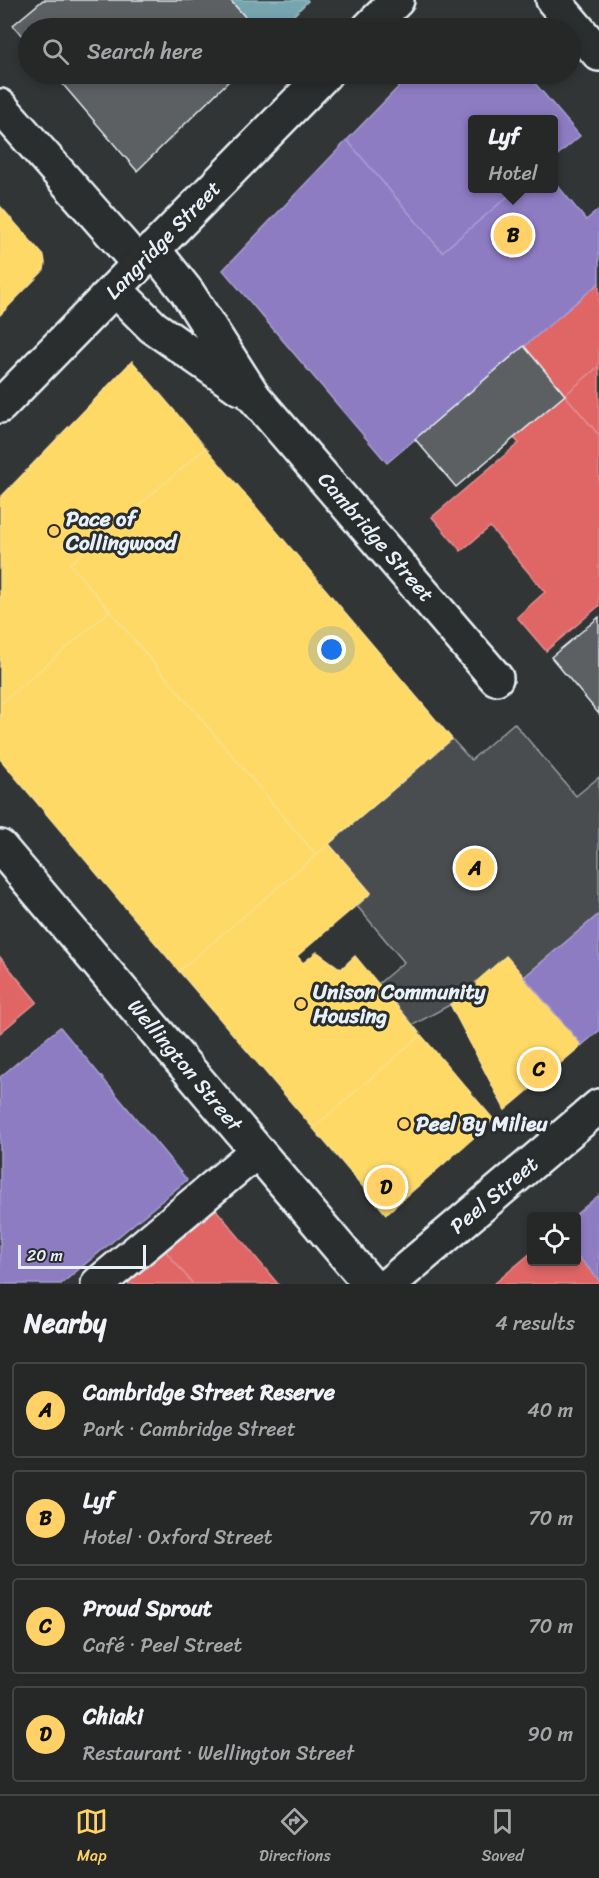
<!DOCTYPE html>
<html lang="en">
<head>
<meta charset="utf-8">
<style>
  body { margin:0; font-family:Sriracha,sans-serif; background:#2e3030; color:#f1f3f6 }
  .controls { position:absolute; right:18px; bottom:18px; display:grid; overflow:hidden; border-radius:6px; box-shadow:0 3px 9px #0003 }
  .controls button { width:54px; height:54px; display:grid; place-items:center; padding:0; border:0; border-bottom:2px solid #424445; background:#262828; color:#f1f3f6; font:30px sans-serif }
  .scale { position:absolute; left:18px; bottom:15px; width:128px; box-sizing:border-box; padding-left:6px; border:3px solid #e8f1f8; border-top:0; font-size:16px; line-height:21px; white-space:nowrap; color:#e8f1f8; -webkit-text-stroke:4px #2a2d2e; paint-order:stroke }
  .you { position:absolute; left:332px; top:650px; width:21px; height:21px; margin:-15px; border:4px solid #fff; border-radius:50%; background:#1a73e8; box-shadow:0 0 0 9px #1a73e833 }
  .badge { display:grid; place-items:center; width:39px; height:39px; border-radius:50%; background:#ffd166; color:#111; font-size:20px; font-weight:700 }
  .pin { position:absolute; translate:-50% -50%; border:3px solid #fff; box-shadow:0 2px 6px #0006 }
  .popup { position:absolute; left:468px; top:115px; width:90px; height:78px; box-sizing:border-box; display:grid; place-content:center; border-radius:6px; background:#262828; filter:drop-shadow(0 2px 4px #0005); font-size:20px; white-space:nowrap; color:#a4a6a8 }
  .popup b { font-size:22px; color:#f1f3f6 }
  .popup::after { content:''; position:absolute; left:50%; top:100%; margin-left:-12px; border:12px solid transparent; border-top-color:#262828 }
  .list { margin:0; padding:0; list-style:none }
  h2 { display:flex; justify-content:space-between; align-items:center; height:78px; margin:0; padding:0 24px; font-size:26px }
  h2 small { font-size:20px; font-weight:400; color:#a4a6a8 }
  .list li { display:grid; grid-template-columns:39px 1fr auto; gap:18px; align-items:center; box-sizing:border-box; height:96px; margin:0 12px 12px; padding:0 12px; border:2px solid #424445; border-radius:6px }
  .list b { display:block; font-size:22px; white-space:nowrap }
  .list p { margin:0; font-size:20px; white-space:nowrap; color:#a4a6a8 }
  .list em { font-size:20px; font-style:normal; color:#a4a6a8 }
  .icon { flex:none; width:33px; height:33px; fill:none; stroke:currentColor; stroke-width:2; stroke-linecap:round; stroke-linejoin:round }
  .map { position:relative; flex:none; width:599px; height:1284px; overflow:hidden }
  .search { position:absolute; background:#262828; box-shadow:0 3px 9px #0003; left:18px; right:18px; top:18px; height:66px; display:flex; align-items:center; gap:15px; box-sizing:border-box; padding:0 21px; border-radius:33px; color:#a4a6a8; font-size:22px }
  .sheet { height:510px; background:#262828 }
  nav { display:flex; justify-content:space-around; align-items:center; box-sizing:border-box; height:84px; border-top:2px solid #424445; background:#262828; font-size:16px; color:#a4a6a8 }
  nav a { display:grid; justify-items:center; gap:3px }
  nav .on { color:#ffd166 }
  .map>svg:first-child { display:block }
</style>
</head>
<body>
<div class="map">
<svg width="599" height="1284" viewBox="0 0 599 1284">
  <rect width="100%" height="100%" fill="#323536"/>
  <filter id="ink" filterUnits="userSpaceOnUse"><feTurbulence type="fractalNoise" baseFrequency=".0167" numOctaves="2"/><feDisplacementMap in="SourceGraphic" scale="12" xChannelSelector="R" yChannelSelector="G"/><feConvolveMatrix kernelMatrix="1 2 1 2 8 2 1 2 1" color-interpolation-filters="sRGB"/></filter>
  <g filter="url(#ink)">
    <path fill="#494d4f" stroke="#989fa4" stroke-width="1.5" d="M514,723L576,796L599,777V914L524,977L507,957L477,982V990L413,1025L378,984L404,962L357,906L371,893L329,844L452,739L471,760Z"/>
    <path fill="#ffd966" stroke="#f8e092" stroke-width="1.5" d="M0,206L44,256L45,263L44,270L0,315Z
      M132,361L206,448L70,564L110,611L0,704V498Z
      M206,448L452,739L316,855L70,564Z
      M110,611L316,855L179,971L0,759V704Z
      M329,844L371,893L297,956L303,963L317,952L341,969L355,956L421,1035L313,1128L179,971Z
      M506,956L582,1045L505,1110L450,1004L477,990L476,982Z
      M421,1035L494,1120L386,1214L313,1128Z"/>
    <path fill="#e06666" stroke="#e29092" stroke-width="1.5" d="M599,283V366L565,395L524,346Z
      M599,366V435L565,395Z
      M565,395L599,435V606L546,651L517,617L545,592L490,527L461,551L432,517L519,443L514,438Z
      M0,957L37,1002L0,1033Z
      M213,1206L278,1284H193L163,1248Z
      M163,1248L193,1284H119Z
      M532,1252V1262H576V1254L599,1280V1284H494Z"/>
    <path fill="#8e7cc3" stroke="#a99fd3" stroke-width="1.5" d="M411,74H527L580,136L554,158V119H472V188H518L442,252L347,140Z
      M347,140L442,252L518,188H554V181L586,220L599,209V283L387,463L223,270Z
      M599,914V1031L582,1045L524,977Z
      M60,1027L187,1180L61,1284H0V1077Z
      M599,1195V1280L576,1254V1216H574Z"/>
    <path fill="#76a5af" stroke="#98bcc5" stroke-width="1.5" d="M230,0H307L308,1L281,28H255Z"/>
    <path fill="#5c6063" stroke="#e8f1f8" stroke-width="1.5" d="M43,0H230L255,28H28V43L13,25Z
      M54,74H236L137,171Z
      M524,346L565,395L456,487L415,439Z
      M599,617V714L551,657Z"/>
    <g fill="none" stroke-linecap="round" stroke-linejoin="round">
      <g stroke="#e8f1f8" stroke-width="38">
        <path id="minor" d="M553,0L599,54
          M0,106L139,264
          M153,249L187,292L254,397L496,678
          M115,289L153,327L240,388
          M98,1284L257,1151
          M389,1284L599,1106"/>
      </g>
      <g stroke="#e8f1f8" stroke-width="38">
        <path id="tertiary" d="M369,28L397,0
          M0,406L325,74
          M0,847L370,1284"/>
      </g>
      <use href="#minor" stroke="#2a2d2e" stroke-width="33"/>
      <use href="#tertiary" stroke="#2a2d2e" stroke-width="33"/>
    </g>
  </g>
  <g fill="#ffd166" stroke="#2a2d2e" stroke-width="2">
    <circle cx="54" cy="531" r="6"/>
    <circle cx="301" cy="1004" r="6"/>
    <circle cx="404" cy="1124" r="6"/>
  </g>
  <g text-anchor="middle" stroke-width="6" stroke-linejoin="round" paint-order="stroke">
    <g font-size="21" fill="#e8f1f8" stroke="#2a2d2e">
      <text transform="translate(163 240) rotate(-46)" y="7">Langridge Street</text>
      <text transform="translate(376 537) rotate(49)" y="7">Cambridge Street</text>
      <text transform="translate(185 1065) rotate(50)" y="7">Wellington Street</text>
      <text transform="translate(494 1195) rotate(-40)" y="7">Peel Street</text>
    </g>
    <g font-size="21" font-weight="bold" fill="#e8f1f8" stroke="#2a2d2e" text-anchor="start">
      <text x="66" y="526">Pace of<tspan x="66" dy="24">Collingwood</tspan></text>
      <text x="313" y="999">Unison Community<tspan x="313" dy="24">Housing</tspan></text>
      <text x="416" y="1131">Peel By Milieu</text>
    </g>
  </g>
</svg>
<div class="controls">
<button><svg class="icon" aria-label="locate" viewBox="0 0 24 24"><circle cx="12" cy="12" r="6"/><path d="M12 2v4M12 18v4M2 12h4M18 12h4"/></svg></button>
</div>
<div class="scale">20 m</div>
<div class="you"></div>
<div class="pin badge" style="left:475px;top:868px">A</div>
<div class="pin badge" style="left:513px;top:235px">B</div>
<div class="popup"><b>Lyf</b>Hotel</div>
<div class="pin badge" style="left:539px;top:1069px">C</div>
<div class="pin badge" style="left:386px;top:1187px">D</div>
<div class="search"><svg class="icon" aria-label="search" viewBox="0 0 24 24"><circle cx="10" cy="10" r="6"/><path d="M15 15l6 6"/></svg>Search here</div>
</div>
<section class="sheet">
<h2>Nearby<small>4 results</small></h2>
<ul class="list">
<li><span class="badge">A</span><div><b>Cambridge Street Reserve</b><p>Park · Cambridge Street</p></div><em>40 m</em></li>
<li><span class="badge">B</span><div><b>Lyf</b><p>Hotel · Oxford Street</p></div><em>70 m</em></li>
<li><span class="badge">C</span><div><b>Proud Sprout</b><p>Café · Peel Street</p></div><em>70 m</em></li>
<li><span class="badge">D</span><div><b>Chiaki</b><p>Restaurant · Wellington Street</p></div><em>90 m</em></li>
</ul>
</section>
<nav>
<a class="on"><svg class="icon" aria-label="map" viewBox="0 0 24 24"><path d="M3 6l6-2 6 2 6-2v14l-6 2-6-2-6 2zM9 4v14M15 6v14"/></svg>Map</a>
<a><svg class="icon" aria-label="directions" viewBox="0 0 24 24"><path d="M12 3l9 9-9 9-9-9zM9 14v-3h6M13 9l2 2-2 2"/></svg>Directions</a>
<a><svg class="icon" aria-label="saved" viewBox="0 0 24 24"><path d="M7 4h10v16l-5-4-5 4z"/></svg>Saved</a>
</nav>
</body>
</html>
